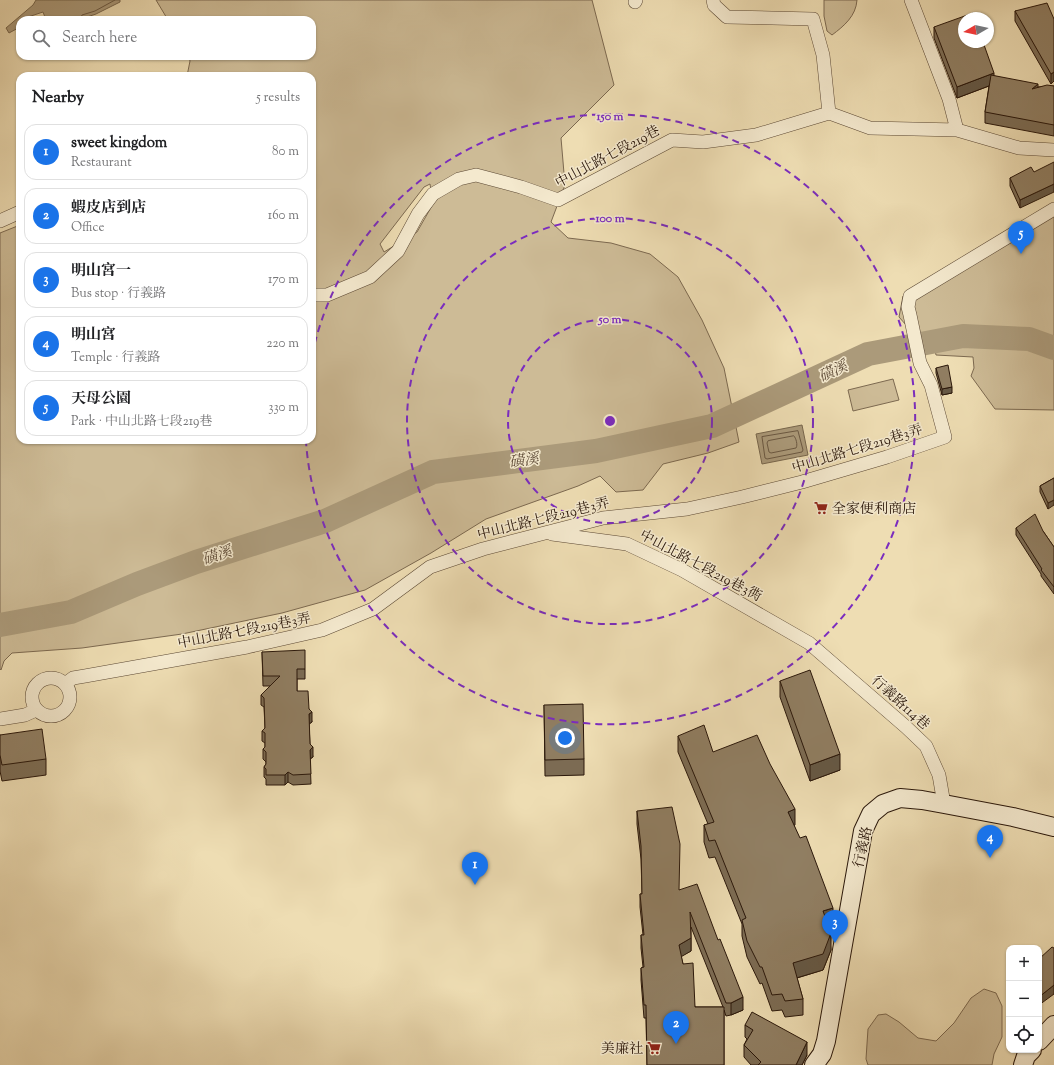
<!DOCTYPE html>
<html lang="en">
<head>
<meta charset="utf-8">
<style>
  body { margin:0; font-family:"Sorts Mill Goudy","Noto Serif TC",serif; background:#f6f6f6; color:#202124 }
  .controls { position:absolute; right:12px; bottom:12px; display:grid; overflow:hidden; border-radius:8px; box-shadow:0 1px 3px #0004 }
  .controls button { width:36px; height:36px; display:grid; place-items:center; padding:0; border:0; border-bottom:1px solid #e0e0e0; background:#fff; color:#202124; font:20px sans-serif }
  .compass { position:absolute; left:958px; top:12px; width:36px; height:36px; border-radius:50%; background:#fff; box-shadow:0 1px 3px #0004; rotate:261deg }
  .you { position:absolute; left:565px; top:738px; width:14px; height:14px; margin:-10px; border:3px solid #fff; border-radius:50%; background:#1a73e8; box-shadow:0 0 0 6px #1a73e833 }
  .badge { display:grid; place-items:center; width:26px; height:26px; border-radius:50%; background:#1a73e8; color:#fff; font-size:13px; font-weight:700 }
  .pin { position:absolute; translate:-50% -33px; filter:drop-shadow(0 1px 2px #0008) }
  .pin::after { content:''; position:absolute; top:21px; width:14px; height:12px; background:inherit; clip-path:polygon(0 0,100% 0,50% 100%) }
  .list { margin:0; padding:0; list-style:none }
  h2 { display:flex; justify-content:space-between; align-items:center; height:52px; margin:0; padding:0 16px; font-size:17px }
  h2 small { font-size:13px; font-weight:400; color:#757577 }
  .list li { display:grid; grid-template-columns:26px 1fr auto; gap:12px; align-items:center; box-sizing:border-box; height:56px; margin:0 8px 8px; padding:0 8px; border:1px solid #e0e0e0; border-radius:12px }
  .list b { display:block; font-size:15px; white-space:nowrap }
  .list p { margin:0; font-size:13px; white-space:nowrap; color:#757577 }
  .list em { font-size:13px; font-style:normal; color:#757577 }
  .icon { flex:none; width:22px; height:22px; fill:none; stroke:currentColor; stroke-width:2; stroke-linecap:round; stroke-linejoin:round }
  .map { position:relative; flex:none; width:1054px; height:1065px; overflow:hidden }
  .search { position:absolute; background:#fff; box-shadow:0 1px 3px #0004; left:16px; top:16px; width:300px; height:44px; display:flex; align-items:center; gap:10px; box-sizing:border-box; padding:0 14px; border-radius:12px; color:#757577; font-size:15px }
  .panel { position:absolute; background:#fff; box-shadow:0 1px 3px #0004; left:16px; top:72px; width:300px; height:372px; border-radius:12px }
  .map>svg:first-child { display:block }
</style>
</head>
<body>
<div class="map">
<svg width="1054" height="1065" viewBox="0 0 1054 1065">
  <rect width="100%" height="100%" fill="#eeddb3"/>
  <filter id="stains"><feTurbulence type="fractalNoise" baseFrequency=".005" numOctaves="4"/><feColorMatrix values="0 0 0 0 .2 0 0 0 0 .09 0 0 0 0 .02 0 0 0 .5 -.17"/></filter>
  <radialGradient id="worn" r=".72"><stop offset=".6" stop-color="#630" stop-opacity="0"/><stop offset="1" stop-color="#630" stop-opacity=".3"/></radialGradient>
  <path fill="#cdbb96" stroke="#7c6950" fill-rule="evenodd" d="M156,0H592L614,85L561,138L565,185L551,222L568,238L611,243L650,254L678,277L702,320L724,368L739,442L708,453L663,464L643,490L616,492L600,476L578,486L486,519L431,553L365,590L282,613L182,634L82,648L12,653L4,661L1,670L0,669V233L20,225V440H312V76H187L190,61L189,56H312V20H168ZM430,184L433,204L417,232L384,252L380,244L424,187Z
    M824,0H857C856,16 844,26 832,35L827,31L824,16Z
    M1054,210V410L995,409L971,376L974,368L973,357L936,355L932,336C914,333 911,331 899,317L903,296Z
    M893,379L899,400L853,411L848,390Z
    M984,989L996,993L1002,1006V1037L994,1054L992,1065H868L866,1059L868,1029L878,1015L886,1014L899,1022L918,1038L936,1041L954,1023L971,998Z"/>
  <path fill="#ab9a7a" stroke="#77664d" d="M36,0H120V2L96,14L78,20H46L43,12L25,18V20H20V27L9,33L6,28L33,5Z
    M802,425L808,455L762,464L756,434Z"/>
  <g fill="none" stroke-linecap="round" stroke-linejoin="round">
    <path stroke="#6a5842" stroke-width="1" d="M80,20L82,15L95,11L115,0
      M798,431L803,450L802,452L767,459L765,458L762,437Z
      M794,436C796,438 798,445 796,448L771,453L769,452L767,443L768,441Z"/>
    <path stroke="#ab9a7a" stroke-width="24" d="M0,625L71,612L137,584L196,562L325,521L433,472L596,451L712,426L868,354L963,336L1029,339L1054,348"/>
    <g stroke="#5b4834" stroke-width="14">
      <path id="street" d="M713,0L714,5L727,17L813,19L823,55L829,113
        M911,0L949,99L957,130
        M635,2L636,0
        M0,221L20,212
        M312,295H327L370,277L398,251L418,214L433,194L459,179L476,175L521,187L558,200L672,140L703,142L756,135L829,113L870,128L957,130L1019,148L1054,150
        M552,534L627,544L682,570L809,643L906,727L926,746L939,775L944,804
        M32 697a19 19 0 1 1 38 0a19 19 0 1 1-38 0Z
        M65,684L73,678L85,676L247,647L322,630L373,609L430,567L483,549L603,518L687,509L742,497L802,482L887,457L945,437L931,385L920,363L910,315L908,307L910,296L1054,209
        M0,719L25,715L36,710"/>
    </g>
    <g stroke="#2a170a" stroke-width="20">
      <path id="secondary" d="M1039,1041L1054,1025
        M814,1065L822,1054L826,1041L863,831L871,814L883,804L900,798L922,800L944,804L1013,817L1054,827
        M1023,1065L1026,1056L1032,1050"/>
    </g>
    <use href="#street" stroke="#f4e9ce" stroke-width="13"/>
    <use href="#secondary" stroke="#f4e9ce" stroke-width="18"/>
  </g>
  <path fill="#7c6c54" stroke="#2a170a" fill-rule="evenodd" d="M1015,11L1054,19V81L1051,84L1015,21Z
    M934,27L994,76L1038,87L1054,86V136L985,123V112L989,86L957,98L934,38Z
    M1034,172L1020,208L1010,186V178Z
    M936,368L952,393L942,395L936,373Z
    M1054,478L1048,509L1040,492V486Z
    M1016,528L1043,531L1054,547V594L1041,576V574L1016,535Z
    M262,652L305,669V679H297V691L309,709L312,722L309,724L310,744L313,757L310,759L311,784L293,785L288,782L285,785H266V779L264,777V767L266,764V762L263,759V749L265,747V743L262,741V731L265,728L264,707L261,705V695L270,686H263Z
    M780,681L840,770L810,781L780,697Z
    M544,705L584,759V775L545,776Z
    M0,735L46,759V775L2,781L0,771Z
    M678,736L713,752L795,825L794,826L833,924L828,925L831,950L823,970L797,978L803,999V1015L785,1017L782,1010L772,1011L762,983L760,984L747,957L742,936V924L715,857L709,858L704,842V825L708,824L678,752Z
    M637,811L743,1010L731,1015L726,1016L724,1010V1065H647L646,1018H644L641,980V968L643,967L641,948V935H643L640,907V894H642L641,859L637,824ZM691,927L723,1007H695L683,964L681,956L691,951Z
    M745,1025L807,1055L802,1065H751L744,1057V1045L747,1039L745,1037Z"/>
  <path fill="#655845" stroke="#2a170a" d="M1054,72V81L1051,84V74Z
    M994,73V84L957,98V87Z
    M1038,84V95L1032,89Z
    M1054,184V192L1020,208V200Z
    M952,387V393L942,395V389Z
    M1054,500V505L1048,509V503Z
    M312,712V722L309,724V714Z
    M313,747V757L310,759V750Z
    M840,754V770L810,781V765Z
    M288,772V782L285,785V775Z
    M795,809V825L788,829V812Z
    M833,908V924L823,927V911Z
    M831,933V950L823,970L793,979V963Z
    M691,938V951L679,958V945Z
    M1054,985V994L1039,1005V997Z
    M743,997V1010L731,1015V1003Z
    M807,1042V1055L802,1065H796Z"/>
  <path fill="#907e62" stroke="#2a170a" d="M1047,3L1054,19V72L1051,74L1015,11Z
    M973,13L975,18H964V42H983L994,73L957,87L934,27Z
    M991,75L1038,84L1032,89L1047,85L1054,86V125L985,112Z
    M1054,162V184L1020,200L1010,178L1031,167L1034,172Z
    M948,365L952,387L942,389L936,368Z
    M1054,478V500L1048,503L1040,486Z
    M1035,514L1043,531L1054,547V587L1041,570L1042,569L1016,528Z
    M305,650V669H297V691H308L309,709L312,712L309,714L310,744L313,747L310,750L311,774L293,775L288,772L285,775H266V769L264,767L266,764V752L263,749L265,747V733L262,731L265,728L264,698L261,695L280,676H263L262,652Z
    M810,670L840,754L810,765L780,681Z
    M583,704L584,759L545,760L544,705Z
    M704,725L713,752L757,735L770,764L795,809L788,812L800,838L806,836L833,908L823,911L831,933L823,954L793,963L803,999L785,1001L782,994L772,995L762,967H760L747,941L742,920L746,918L715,840L709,841L704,825L714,822L678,736Z
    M42,729L46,759L2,765L0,755V735Z
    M672,807L680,844L679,890L697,884L718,940L720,939L743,997L731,1003H726L690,912L691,938L679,945L683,964L693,963L695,1007H724V1065H647L646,1005H644L641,968L644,967L641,935H644L640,894H642L641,846L637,811Z
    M1052,947L1054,948V985L1039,997V959Z
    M752,1012L807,1042L796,1065H758L761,1062L744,1045L753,1030L745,1025Z"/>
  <g fill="none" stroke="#7b2cbf" stroke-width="2" stroke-dasharray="7 5">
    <circle cx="610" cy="421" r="102"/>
    <circle cx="610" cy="421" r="203"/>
    <path d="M312 355A305 305 0 1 1 306 442"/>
  </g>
  <defs>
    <g id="supermarket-bare" transform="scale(1.08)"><path d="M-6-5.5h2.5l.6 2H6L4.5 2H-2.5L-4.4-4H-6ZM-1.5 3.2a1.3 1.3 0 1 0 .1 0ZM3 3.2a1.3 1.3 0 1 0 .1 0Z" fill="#8f2418" stroke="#f4e9ce" stroke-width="2.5" paint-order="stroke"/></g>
  </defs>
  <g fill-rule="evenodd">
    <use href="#supermarket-bare" x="821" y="508"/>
    <use href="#supermarket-bare" x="654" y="1048"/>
  </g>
  <g text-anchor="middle" stroke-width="3" stroke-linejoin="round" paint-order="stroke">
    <g font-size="14" fill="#2a170a" stroke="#f4e9ce">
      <text transform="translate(607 156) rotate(-28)" y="5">中山北路七段219巷</text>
      <text transform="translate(857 448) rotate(-17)" y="5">中山北路七段219巷3弄</text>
      <text transform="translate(543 518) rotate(-14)" y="5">中山北路七段219巷3弄</text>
      <text transform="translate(701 565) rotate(28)" y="5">中山北路七段219巷3衖</text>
      <text transform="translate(244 630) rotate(-11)" y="5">中山北路七段219巷3弄</text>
      <text transform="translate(901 702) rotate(42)" y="5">行義路114巷</text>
      <text transform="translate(862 847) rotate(-77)" y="5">行義路</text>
    </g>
    <g font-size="14" fill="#2a170a" stroke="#f4e9ce" text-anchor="start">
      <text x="832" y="513">全家便利商店</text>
      <text x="643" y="1053" text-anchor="end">美廉社</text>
    </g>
    <g font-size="15" font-style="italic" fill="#5e4b37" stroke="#f4e9ce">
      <text transform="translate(833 371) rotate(-25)" y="5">磺溪</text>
      <text transform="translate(524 460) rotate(-7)" y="5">磺溪</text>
      <text transform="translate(217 555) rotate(-18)" y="5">磺溪</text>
    </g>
  </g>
  <circle cx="610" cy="421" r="6" fill="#7b2cbf" stroke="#f4e9ce" stroke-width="2"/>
  <g font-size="12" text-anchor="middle" font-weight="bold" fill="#7b2cbf" stroke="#f4e9ce" stroke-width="3" stroke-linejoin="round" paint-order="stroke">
    <text x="610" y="120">150 m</text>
    <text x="610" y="222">100 m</text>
    <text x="610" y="323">50 m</text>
  </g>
  <rect width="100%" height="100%" filter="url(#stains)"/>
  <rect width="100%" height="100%" fill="url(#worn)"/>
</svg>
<div class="controls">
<button>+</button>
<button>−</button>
<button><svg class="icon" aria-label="locate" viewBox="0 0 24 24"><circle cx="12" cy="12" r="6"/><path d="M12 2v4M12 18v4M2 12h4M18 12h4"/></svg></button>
</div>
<svg class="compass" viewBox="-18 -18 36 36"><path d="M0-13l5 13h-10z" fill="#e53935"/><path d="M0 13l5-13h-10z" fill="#757577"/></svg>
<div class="you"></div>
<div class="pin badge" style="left:475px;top:885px">1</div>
<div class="pin badge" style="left:676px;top:1044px">2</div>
<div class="pin badge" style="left:835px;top:943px">3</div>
<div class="pin badge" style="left:990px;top:858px">4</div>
<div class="pin badge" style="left:1021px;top:254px">5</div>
<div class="search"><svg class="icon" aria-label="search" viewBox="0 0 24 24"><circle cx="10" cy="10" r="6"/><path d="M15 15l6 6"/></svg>Search here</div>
<section class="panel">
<h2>Nearby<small>5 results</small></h2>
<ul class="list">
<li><span class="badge">1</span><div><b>sweet kingdom</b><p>Restaurant</p></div><em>80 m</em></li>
<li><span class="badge">2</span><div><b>蝦皮店到店</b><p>Office</p></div><em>160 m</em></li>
<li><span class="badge">3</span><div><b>明山宮一</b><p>Bus stop · 行義路</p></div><em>170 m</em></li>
<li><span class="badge">4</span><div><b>明山宮</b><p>Temple · 行義路</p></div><em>220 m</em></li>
<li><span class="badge">5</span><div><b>天母公園</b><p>Park · 中山北路七段219巷</p></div><em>330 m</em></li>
</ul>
</section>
</div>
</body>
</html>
